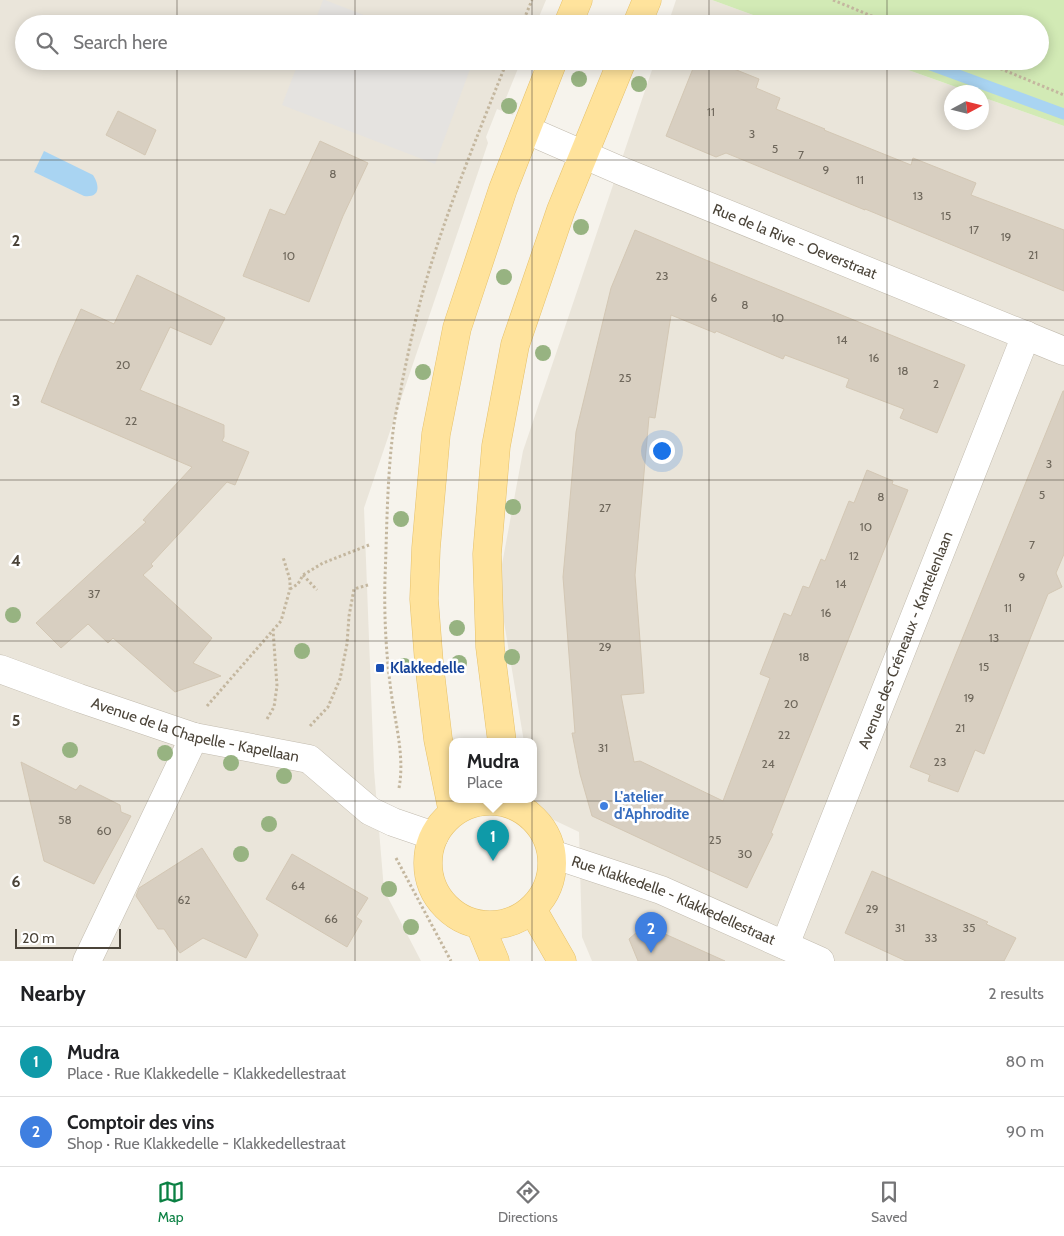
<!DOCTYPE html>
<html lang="en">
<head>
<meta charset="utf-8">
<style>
  body { margin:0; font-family:Cabin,sans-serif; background:#f2f2f2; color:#202124 }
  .compass { position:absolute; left:944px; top:85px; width:45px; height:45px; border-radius:50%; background:#fff; box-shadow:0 2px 12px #0003; rotate:83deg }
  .scale { position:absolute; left:15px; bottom:12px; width:106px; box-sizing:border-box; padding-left:5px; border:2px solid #4b4439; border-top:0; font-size:14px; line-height:18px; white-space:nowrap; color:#4b4439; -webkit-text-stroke:4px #fff; paint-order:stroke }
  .you { position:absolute; left:661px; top:450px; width:18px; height:18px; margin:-12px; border:4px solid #fff; border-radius:50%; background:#1a73e8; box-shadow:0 0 0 8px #1a73e833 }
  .badge { display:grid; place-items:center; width:32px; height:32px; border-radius:50%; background:#0b8043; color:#fff; font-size:16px; font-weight:700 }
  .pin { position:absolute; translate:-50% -41px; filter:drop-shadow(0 1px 2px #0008) }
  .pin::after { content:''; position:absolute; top:26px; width:18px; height:15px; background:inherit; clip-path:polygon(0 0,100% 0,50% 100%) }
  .popup { position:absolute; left:449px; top:738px; width:88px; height:65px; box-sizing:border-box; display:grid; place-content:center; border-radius:10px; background:#fff; filter:drop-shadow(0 1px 4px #0005); font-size:16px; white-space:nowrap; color:#757577 }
  .popup b { font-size:19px; color:#202124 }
  .popup::after { content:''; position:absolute; left:50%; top:100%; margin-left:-10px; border:10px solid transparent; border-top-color:#fff }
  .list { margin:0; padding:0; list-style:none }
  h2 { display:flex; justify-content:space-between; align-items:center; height:65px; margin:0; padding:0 20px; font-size:21px }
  h2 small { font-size:16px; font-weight:400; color:#757577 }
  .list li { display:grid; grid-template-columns:32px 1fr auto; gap:15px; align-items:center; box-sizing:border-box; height:70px; padding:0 20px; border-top:1px solid #e0e0e0 }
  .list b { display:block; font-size:19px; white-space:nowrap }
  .list p { margin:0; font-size:16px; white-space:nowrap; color:#757577 }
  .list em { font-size:16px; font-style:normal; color:#757577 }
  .icon { flex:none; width:28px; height:28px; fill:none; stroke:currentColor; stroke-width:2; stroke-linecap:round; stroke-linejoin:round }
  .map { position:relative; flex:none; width:1064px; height:961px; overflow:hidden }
  .search { position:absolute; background:#fff; box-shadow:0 2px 12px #0003; left:15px; right:15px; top:15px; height:55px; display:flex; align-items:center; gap:12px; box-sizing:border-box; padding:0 18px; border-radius:28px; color:#757577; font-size:19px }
  .sheet { height:205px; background:#fff }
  nav { display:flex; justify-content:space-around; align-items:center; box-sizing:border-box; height:70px; border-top:1px solid #e0e0e0; background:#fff; font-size:14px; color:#757577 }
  nav a { display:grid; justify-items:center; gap:2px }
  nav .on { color:#0b8043 }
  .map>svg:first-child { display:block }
</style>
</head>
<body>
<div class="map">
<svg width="1064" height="961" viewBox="0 0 1064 961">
  <rect width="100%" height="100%" fill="#f6f3ec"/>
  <path fill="#eae5da" d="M0,0H546L536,24H24V61H521L506,98L518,103L513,115L497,109L486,137L488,143L364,508L374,770L384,890L421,961H0Z
    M676,0H712L778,24H668Z
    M655,61H883L970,92H952V122H982V97L1064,126V961H592L582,937L579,832L535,811L533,798V742H524L498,586L523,451Z"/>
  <path fill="#d2eab5" d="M712,0H1064V126L982,97V92H970L883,61H1040V24H778Z"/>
  <path fill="#e5e3e0" d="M323,0H325L387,24H314Z
    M299,61H473L435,164L282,105Z"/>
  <path fill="#a9d4f2" d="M44,151L93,175C100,186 100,198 84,196L34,172Z"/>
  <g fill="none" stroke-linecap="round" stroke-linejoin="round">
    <path stroke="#a9d4f2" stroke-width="11" d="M815,23L817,24
      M920,61L1064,114"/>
  </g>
  <path fill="#d8cfc1" stroke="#d3c7b4" d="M696,61H714L759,79L756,88L780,98L776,109L825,129L824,130L911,165L913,158L976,183L971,195L1064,230V291L865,209V210L726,153L716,157L666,136Z
    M118,111L156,130L145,155L106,135Z
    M320,141L368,163L343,216L309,302L243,276L270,209L285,215Z
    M635,230L713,263L965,365L937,433L900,418L904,409L846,387L849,379L785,355L783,359L716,331L715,333L671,315L655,418L649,417L635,575L644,693L621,695L634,762L640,761L723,801L770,678L760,674L784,613L791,616L803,586L809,588L821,559L825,561L849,501L854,503L867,470L893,481L892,484L908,490L771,833L773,834L747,888L592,816L580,774L572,733H575L563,577L576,432L611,288Z
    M137,275L225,318L211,345L170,327L140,390L224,425V437L222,441L249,452L235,485L227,482L151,564L153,566L143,575L212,638L193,663L221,676L175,692L113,638L108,643L88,624L61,648L36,623L146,522L143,520L192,467L41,402L59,358L81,309L114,324Z
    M1063,391H1064V554L1056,573L1062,587L1048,594L984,754L975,750L958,792L928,781L930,775L910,767Z
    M21,762L76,790L80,785L120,805L121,812L131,816L94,884L44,861Z
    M202,848L258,935L246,958L203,938L180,953L164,929H158L136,896L139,888Z
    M292,854L368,898L356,917L362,921L347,947L266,899Z
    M872,871L988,922L986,924L1016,938L1004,961H906L845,933Z
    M645,925L725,961H638L629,939Z"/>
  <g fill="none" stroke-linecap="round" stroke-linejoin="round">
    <g stroke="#c2bbae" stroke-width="29">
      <g id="minor">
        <path id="s1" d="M527,130L619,170L1064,351"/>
        <path id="s2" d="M0,669L79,698L194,737L309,759L370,811L393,822L434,836"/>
        <path id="s3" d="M552,854L661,890L820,961"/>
        <path id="s4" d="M785,945L1026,335"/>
        <path d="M87,961L194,737"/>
      </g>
    </g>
    <g stroke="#e6c16a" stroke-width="29">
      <path id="major" d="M568,24L578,0
        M637,24L647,0
        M502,742L490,647L487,554L496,446L515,345L561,210L622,61
        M428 863a62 62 0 1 1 124 0a62 62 0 1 1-124 0Z
        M453,813L438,739L429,663L424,599L426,548L436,434L457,328L503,189L553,61
        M532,909L562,961
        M480,925L495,961"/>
    </g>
    <path stroke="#c4b79f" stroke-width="3" stroke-dasharray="2.5 2.5" stroke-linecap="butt" d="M833,0L891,24
      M522,24L532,0
      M982,61L1064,95
      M303,575L317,590
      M290,589L298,584L303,575L323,563L369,545
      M207,706L281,621L290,589V580L283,557
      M267,719L274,707L277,686L273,630
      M310,726L328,707L340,679L347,644L349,616L354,589L368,585
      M399,788C405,756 395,723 391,691C386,654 384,616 385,578C387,527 387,475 394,424C396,410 400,397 402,383C408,354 414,324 422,295C444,216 477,137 507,61
      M396,858L451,961"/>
    <use href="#minor" stroke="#fff" stroke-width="28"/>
    <use href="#major" stroke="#ffe39c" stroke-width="28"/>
  </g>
  <g fill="#97b381">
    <circle cx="579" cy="79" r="8"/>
    <circle cx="639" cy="84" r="8"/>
    <circle cx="509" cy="106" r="8"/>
    <circle cx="581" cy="227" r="8"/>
    <circle cx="504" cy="277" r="8"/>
    <circle cx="543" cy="353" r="8"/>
    <circle cx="423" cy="372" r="8"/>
    <circle cx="513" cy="507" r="8"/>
    <circle cx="401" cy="519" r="8"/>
    <circle cx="13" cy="615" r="8"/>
    <circle cx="457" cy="628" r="8"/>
    <circle cx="302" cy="651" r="8"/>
    <circle cx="512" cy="657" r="8"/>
    <circle cx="459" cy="663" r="8"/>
    <circle cx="404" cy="666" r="8"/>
    <circle cx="70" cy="750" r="8"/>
    <circle cx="165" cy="753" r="8"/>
    <circle cx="231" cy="763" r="8"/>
    <circle cx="284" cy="776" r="8"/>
    <circle cx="269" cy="824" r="8"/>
    <circle cx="241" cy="854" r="8"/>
    <circle cx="389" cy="889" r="8"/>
    <circle cx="411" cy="927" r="8"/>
  </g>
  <path fill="none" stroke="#4b4439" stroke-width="1" stroke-opacity="0.55" d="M177,0V24M355,0V24M532,0V24M709,0V24M887,0V24M177,61V961M355,61V961M532,61V961M709,61V961M887,61V961M0,160H1064M0,320H1064M0,480H1064M0,641H1064M0,801H1064"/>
  <rect fill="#1a4fb4" stroke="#fff" stroke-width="2" x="375" y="663" width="10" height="10" rx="2.5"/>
  <circle fill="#3f7fe0" stroke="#fff" stroke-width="2" cx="604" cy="806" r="5"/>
  <g text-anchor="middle" stroke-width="5" stroke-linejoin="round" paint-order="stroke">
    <g font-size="12" fill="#6e675b">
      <text x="711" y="116">11</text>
      <text x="752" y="138">3</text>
      <text x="775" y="153">5</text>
      <text x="801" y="159">7</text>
      <text x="826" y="174">9</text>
      <text x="333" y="178">8</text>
      <text x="860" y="184">11</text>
      <text x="918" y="200">13</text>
      <text x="946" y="220">15</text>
      <text x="974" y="234">17</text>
      <text x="1006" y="241">19</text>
      <text x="1033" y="259">21</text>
      <text x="289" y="260">10</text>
      <text x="662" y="280">23</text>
      <text x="714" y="302">6</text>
      <text x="745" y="309">8</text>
      <text x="778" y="322">10</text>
      <text x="842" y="344">14</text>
      <text x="874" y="362">16</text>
      <text x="123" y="369">20</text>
      <text x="903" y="375">18</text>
      <text x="625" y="382">25</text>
      <text x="936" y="388">2</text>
      <text x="131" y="425">22</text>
      <text x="1049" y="468">3</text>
      <text x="1042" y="499">5</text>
      <text x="881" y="501">8</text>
      <text x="605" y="512">27</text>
      <text x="866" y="531">10</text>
      <text x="1032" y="549">7</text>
      <text x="854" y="560">12</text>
      <text x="1022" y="581">9</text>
      <text x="841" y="588">14</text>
      <text x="94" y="598">37</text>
      <text x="1008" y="612">11</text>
      <text x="826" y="617">16</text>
      <text x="994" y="642">13</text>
      <text x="605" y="651">29</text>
      <text x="804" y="661">18</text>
      <text x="984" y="671">15</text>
      <text x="969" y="702">19</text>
      <text x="791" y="708">20</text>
      <text x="960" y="732">21</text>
      <text x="784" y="739">22</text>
      <text x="603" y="752">31</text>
      <text x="940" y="766">23</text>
      <text x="768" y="768">24</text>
      <text x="65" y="824">58</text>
      <text x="104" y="835">60</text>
      <text x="715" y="844">25</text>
      <text x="745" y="858">30</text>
      <text x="298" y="890">64</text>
      <text x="184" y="904">62</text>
      <text x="872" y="913">29</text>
      <text x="331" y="923">66</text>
      <text x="900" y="932">31</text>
      <text x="969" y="932">35</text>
      <text x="931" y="942">33</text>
    </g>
    <g font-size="15" fill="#4b4439" stroke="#fff">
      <text dy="5" stroke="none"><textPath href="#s1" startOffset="290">Rue de la Rive - Oeverstraat</textPath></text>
      <text dy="5" stroke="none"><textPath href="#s4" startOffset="328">Avenue des Créneaux - Kantelenlaan</textPath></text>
      <text dy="5" stroke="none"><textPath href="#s2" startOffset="205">Avenue de la Chapelle - Kapellaan</textPath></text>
      <text dy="5" stroke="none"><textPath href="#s3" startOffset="130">Rue Klakkedelle - Klakkedellestraat</textPath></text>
    </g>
    <g font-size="15" font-weight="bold" fill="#164399" stroke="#fff" text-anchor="start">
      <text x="390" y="673">Klakkedelle</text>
    </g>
    <g font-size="15" font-weight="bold" fill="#366cbe" stroke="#fff" text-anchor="start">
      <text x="614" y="802">L'atelier<tspan x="614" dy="17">d'Aphrodite</tspan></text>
    </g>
  </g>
  <g font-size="16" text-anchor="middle" font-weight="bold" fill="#4b4439" stroke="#fff" stroke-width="5" stroke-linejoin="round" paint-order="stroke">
    <text x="16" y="246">2</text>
    <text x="16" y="406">3</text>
    <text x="16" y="566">4</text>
    <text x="16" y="726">5</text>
    <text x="16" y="887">6</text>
  </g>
</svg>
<svg class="compass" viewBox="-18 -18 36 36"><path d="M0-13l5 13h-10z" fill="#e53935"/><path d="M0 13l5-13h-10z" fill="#757577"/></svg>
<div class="scale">20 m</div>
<div class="you"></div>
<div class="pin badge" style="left:493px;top:861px;background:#0f9aa8">1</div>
<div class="popup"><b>Mudra</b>Place</div>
<div class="pin badge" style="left:651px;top:953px;background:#3f7fe0">2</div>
<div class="search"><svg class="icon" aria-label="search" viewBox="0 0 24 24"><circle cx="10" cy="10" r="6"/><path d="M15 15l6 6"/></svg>Search here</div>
</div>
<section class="sheet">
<h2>Nearby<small>2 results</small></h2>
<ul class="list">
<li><span class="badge" style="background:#0f9aa8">1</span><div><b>Mudra</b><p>Place · Rue Klakkedelle - Klakkedellestraat</p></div><em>80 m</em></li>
<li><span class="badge" style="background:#3f7fe0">2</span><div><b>Comptoir des vins</b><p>Shop · Rue Klakkedelle - Klakkedellestraat</p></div><em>90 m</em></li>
</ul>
</section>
<nav>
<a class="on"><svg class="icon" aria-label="map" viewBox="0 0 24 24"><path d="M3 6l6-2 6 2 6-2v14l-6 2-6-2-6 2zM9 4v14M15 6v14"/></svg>Map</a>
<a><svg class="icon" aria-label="directions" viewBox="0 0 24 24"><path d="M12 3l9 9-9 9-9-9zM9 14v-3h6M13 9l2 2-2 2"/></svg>Directions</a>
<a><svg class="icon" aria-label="saved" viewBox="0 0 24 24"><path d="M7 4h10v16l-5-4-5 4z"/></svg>Saved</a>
</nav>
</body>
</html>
